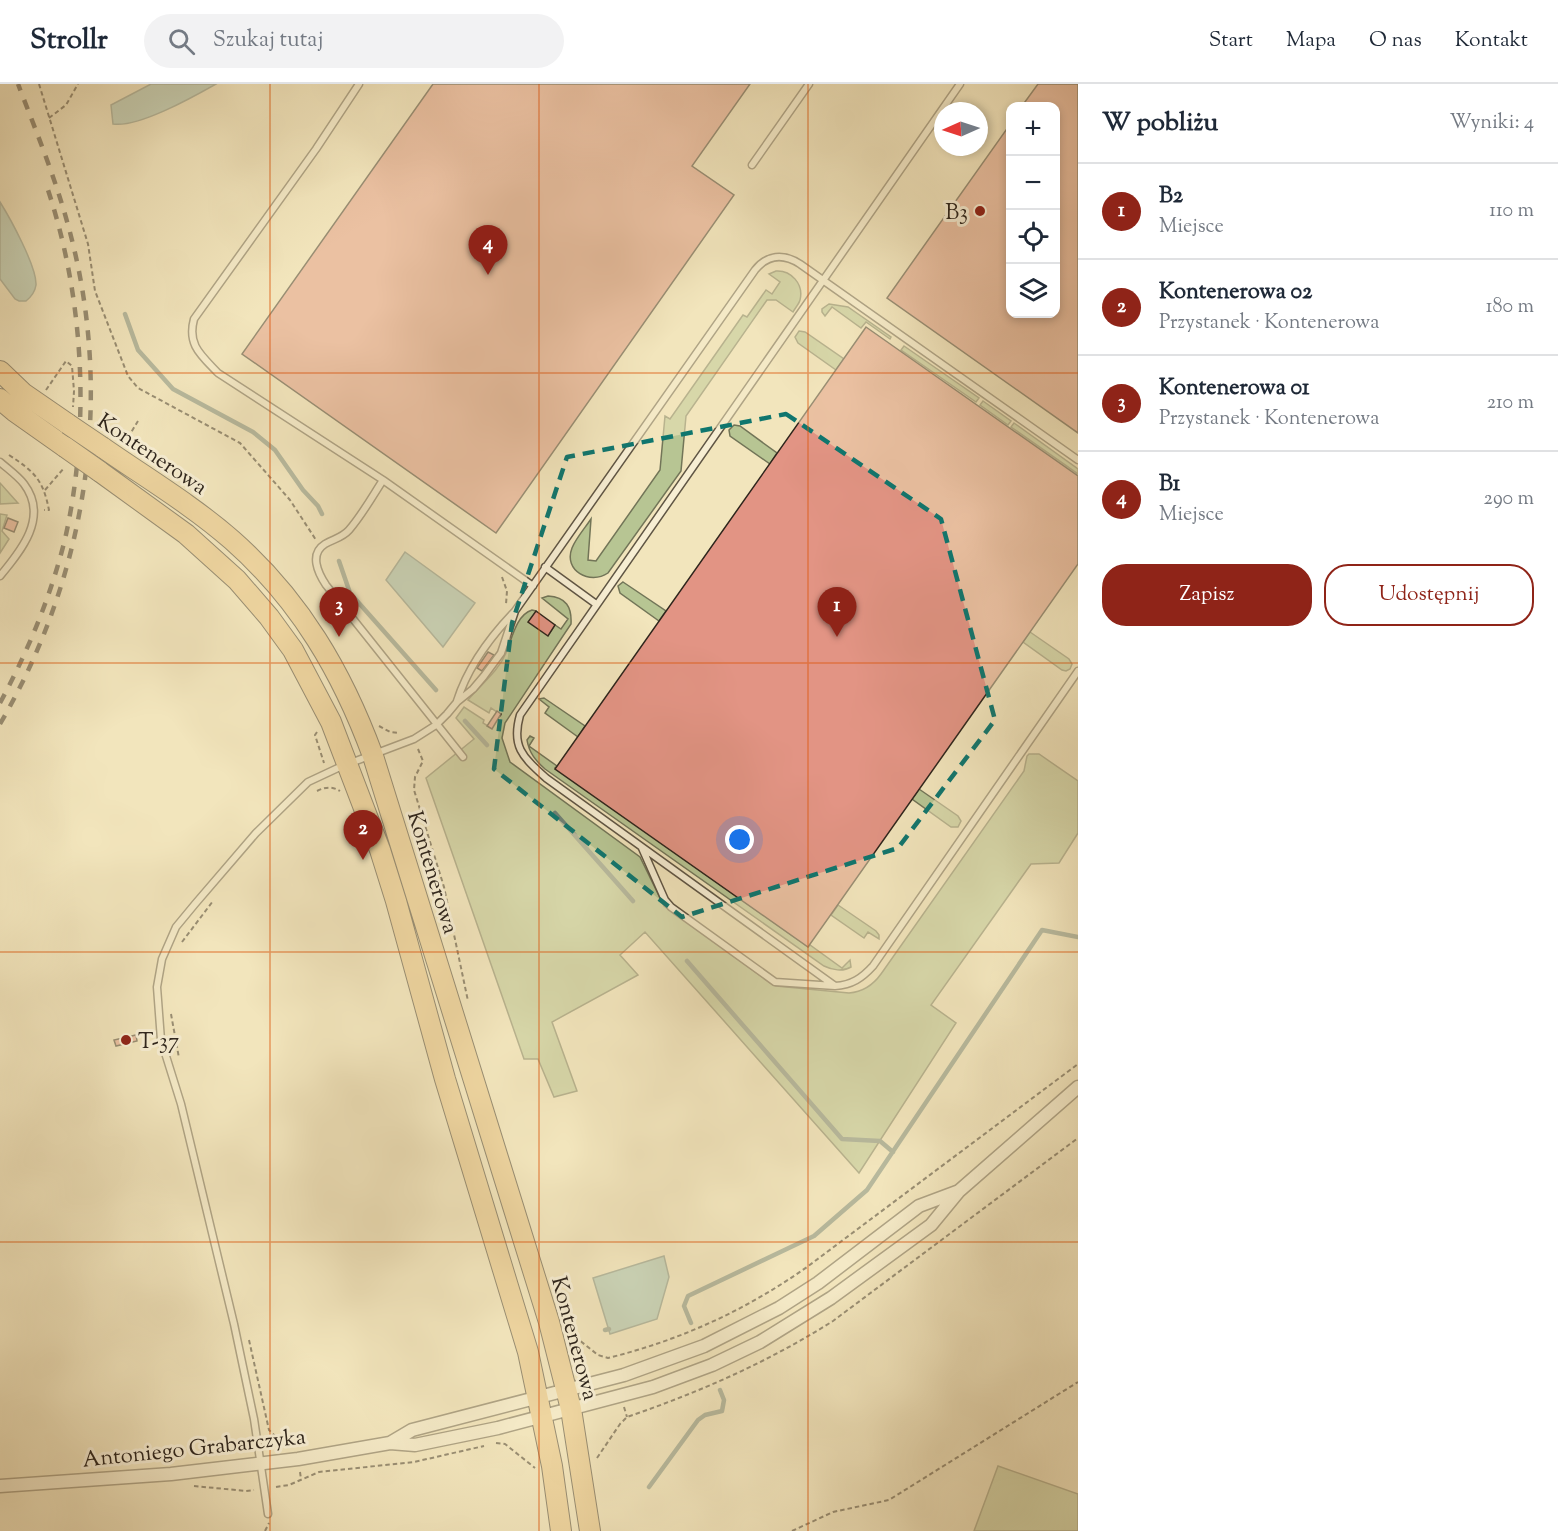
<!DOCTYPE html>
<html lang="pl">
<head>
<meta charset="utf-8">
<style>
  body { margin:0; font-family:"Sorts Mill Goudy",serif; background:#f2f2f3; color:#1f2937 }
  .controls { position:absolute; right:18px; top:18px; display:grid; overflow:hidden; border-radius:12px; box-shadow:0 3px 9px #0003 }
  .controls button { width:54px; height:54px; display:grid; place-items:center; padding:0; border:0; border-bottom:2px solid #e0e1e3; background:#fff; color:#1f2937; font:30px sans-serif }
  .compass { position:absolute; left:934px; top:18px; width:54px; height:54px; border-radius:50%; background:#fff; box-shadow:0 3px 9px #0003; rotate:267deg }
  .you { position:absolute; left:740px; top:756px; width:21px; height:21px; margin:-15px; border:4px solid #fff; border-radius:50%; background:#1a73e8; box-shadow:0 0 0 9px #1a73e833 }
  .badge { display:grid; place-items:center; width:39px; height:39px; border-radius:50%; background:#8f2418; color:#fff; font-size:20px; font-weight:700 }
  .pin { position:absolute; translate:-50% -50px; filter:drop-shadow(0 2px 3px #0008) }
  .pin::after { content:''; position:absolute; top:32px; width:21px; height:18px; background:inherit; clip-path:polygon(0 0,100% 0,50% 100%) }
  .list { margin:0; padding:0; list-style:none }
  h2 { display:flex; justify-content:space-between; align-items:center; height:78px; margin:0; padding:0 24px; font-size:26px }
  h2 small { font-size:20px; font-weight:400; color:#747a83 }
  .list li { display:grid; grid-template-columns:39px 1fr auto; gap:18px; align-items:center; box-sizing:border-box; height:96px; padding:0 24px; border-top:2px solid #e0e1e3 }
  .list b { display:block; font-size:22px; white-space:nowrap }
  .list p { margin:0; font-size:20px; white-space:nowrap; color:#747a83 }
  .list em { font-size:20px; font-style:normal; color:#747a83 }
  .actions { display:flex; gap:12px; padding:18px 24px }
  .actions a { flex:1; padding:14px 0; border:2px solid #8f2418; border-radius:24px; text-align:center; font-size:21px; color:#8f2418 }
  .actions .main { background:#8f2418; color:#fff }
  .icon { flex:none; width:33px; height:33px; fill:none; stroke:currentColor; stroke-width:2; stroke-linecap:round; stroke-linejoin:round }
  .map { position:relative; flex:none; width:1078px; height:1447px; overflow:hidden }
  header { display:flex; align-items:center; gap:36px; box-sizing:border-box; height:84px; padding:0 30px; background:#fff; border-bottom:2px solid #e0e1e3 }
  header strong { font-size:28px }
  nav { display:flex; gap:33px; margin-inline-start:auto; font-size:21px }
  .search { width:420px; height:54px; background:#f2f2f3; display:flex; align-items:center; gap:15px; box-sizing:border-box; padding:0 21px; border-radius:33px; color:#747a83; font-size:22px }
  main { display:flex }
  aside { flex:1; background:#fff }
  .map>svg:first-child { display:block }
</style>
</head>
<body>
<header>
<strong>Strollr</strong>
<div class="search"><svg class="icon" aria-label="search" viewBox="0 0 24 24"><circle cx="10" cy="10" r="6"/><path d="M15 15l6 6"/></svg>Szukaj tutaj</div>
<nav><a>Start</a><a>Mapa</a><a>O nas</a><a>Kontakt</a></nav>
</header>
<main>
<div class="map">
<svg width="1078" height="1447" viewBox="0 0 1078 1447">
  <rect width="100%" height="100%" fill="#f2e5bc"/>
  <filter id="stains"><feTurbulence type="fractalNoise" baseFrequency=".00333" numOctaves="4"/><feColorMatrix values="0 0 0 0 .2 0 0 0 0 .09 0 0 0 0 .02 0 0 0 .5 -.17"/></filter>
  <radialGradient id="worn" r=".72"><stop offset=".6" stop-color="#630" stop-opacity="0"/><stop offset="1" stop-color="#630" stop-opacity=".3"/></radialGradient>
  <path fill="#b7c593" stroke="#727558" stroke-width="1.5" d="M776,187C791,186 804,200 800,216C799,220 795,224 793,228L776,216H767L686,332L681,387L608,489C590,501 563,487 572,464C576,454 585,444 591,435L588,476L596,477L660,386L665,332L670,335L743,231L747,233L766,206L772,210L780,198L769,190Z
    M829,220L848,223L891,253L890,255L866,238L861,244L832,223L825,232L822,228V225Z
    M799,247L805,248L844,275L836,286L798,259L795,253Z
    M904,262L979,314L976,318L901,266Z
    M983,317L1011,337L1008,341L980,321Z
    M1014,339L1078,385V390L1011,343Z
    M734,341L740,342L777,369L770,380L730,352L729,346Z
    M0,399L17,418L18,419L0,420Z
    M0,430L7,431L2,447L9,455L0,469Z
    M623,498L666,527L659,537L620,509L618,502Z
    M548,512C566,513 572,523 571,540L505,639L502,654L510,678L640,773L664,822L772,900L776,902L849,909C863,908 873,901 881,890L1024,687L1027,672L1029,670H1039L1078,697V749L1059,779L1031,780L931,921L956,939L859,1089L645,848L620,871L638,891L552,938L577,1007L554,1013L538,975H524L426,694L474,655L456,634L464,623L484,636L483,639L491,644L501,631L491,624L489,629L468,616C481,600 498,588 506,569C512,555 516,531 532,526L536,527L548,551L555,541L561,545L568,535L542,514Z
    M1030,548L1069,575L1072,580L1070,585L1066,587L1062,586L1023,558Z
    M544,614L585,642L578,653L545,629L549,623L539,615Z
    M530,652L534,654L529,662L557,682L555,684L808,863L810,861L842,884L850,876L851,883C843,888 832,886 824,882L545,685C536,677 529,669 527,656Z
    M919,705L958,732L961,737L958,743H951L912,715Z
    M838,821L876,847L879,851V855L868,848L864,854L831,831Z
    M998,1382L1078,1410V1447H974Z"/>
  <path fill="#9bbfb2" stroke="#6f8176" stroke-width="1.5" d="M151,0H216C193,13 138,44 113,40L111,21Z
    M0,118C10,134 37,183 36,201C35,208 31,213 26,217H19L15,215L0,195Z
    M405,468L475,519L443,563L386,496Z
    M664,1172L669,1193L657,1235L610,1250L593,1194Z"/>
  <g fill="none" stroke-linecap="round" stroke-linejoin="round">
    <path stroke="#6f8176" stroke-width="4.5" d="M125,230L138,266L173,305L253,348L275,366L303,406L318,422L322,430
      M339,477L350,509L436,606
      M465,637L487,661
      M555,729L633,817
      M687,877L842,1055L880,1057L893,1068
      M691,1239L684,1222L688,1212L814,1152L867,1106L1042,846L1078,853
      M605,1246L609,1245
      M649,1403L698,1336L705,1331L722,1327L724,1316L720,1306"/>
  </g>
  <path fill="#e29484" stroke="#2e251c" stroke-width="1.5" d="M433,0H750L692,82L734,111L496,449L242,270Z
    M1038,0H1078V349L887,214L1011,39V230H1056V22H1022Z
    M866,243L1078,392V480L808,863L555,685Z
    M8,434L18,438L14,448L4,444Z
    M536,527L555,541L548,552L528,538Z
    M488,568L494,571L482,587L477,584Z
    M497,627L501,630L492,645L487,642Z
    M136,951L137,957L116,962L114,956Z"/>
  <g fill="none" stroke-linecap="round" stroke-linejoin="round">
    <g stroke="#5f5544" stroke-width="9">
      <path id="lane" d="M359,0L316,65L194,235C187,261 201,271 218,289L383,396L533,502
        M960,0L520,631C511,663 523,673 546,694L835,902C852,901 862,894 873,882L1078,587
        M752,81L809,0
        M0,378C8,385 18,392 24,400C49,433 21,467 0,492
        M383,396C372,413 362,431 349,446C342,454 333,455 325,460C309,470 318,489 326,501L463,673
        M545,483L596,520
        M457,617C468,582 490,553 515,527L755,186C767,171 783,169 800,180L1078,376
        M642,764L665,816L671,823L775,898L835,902
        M268,1430L254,1335L234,1240L181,1020L161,956L157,903L162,875L176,843L195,820L256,749L308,698L340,683L414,655L436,641L447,630L457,618L473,605L484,592L501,569L515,527"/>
    </g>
    <g stroke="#5f5544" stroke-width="15">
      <path id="street" d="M390,1359L412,1346L624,1291L704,1262L779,1224L818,1199L919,1122L959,1107
        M0,1402L171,1390L298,1375L390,1359L415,1361L498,1344L653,1303L712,1281L760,1258L831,1214L931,1141L959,1107L1078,1003"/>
    </g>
    <g stroke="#2e251c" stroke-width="22">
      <path id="primary" d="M0,287L23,309L68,340
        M0,315L14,327L65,363
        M102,363C145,393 192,421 232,456C300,516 342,588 373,672L549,1238L571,1325L590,1447
        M99,387L186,450L237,496L269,533L293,566L331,638L380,766L396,817L445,995L528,1268L552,1382L561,1447"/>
    </g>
    <path stroke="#2e251c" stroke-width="2" stroke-dasharray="4.5 3" stroke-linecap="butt" d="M39,0L88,160L95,207L128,292L138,304L240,359L290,416L316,456
      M49,34L66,21L78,0
      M46,306L66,277L72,282L74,307L73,323
      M124,360L138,337
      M9,371C35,388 43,396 49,426H44
      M45,406L64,384
      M502,493L507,507L506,520
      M379,642L390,648L399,649
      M317,648L315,651L324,679
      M418,665L423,677L415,693L414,706L444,803L468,917
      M317,707C325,703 332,702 340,707
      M182,858L213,817
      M171,930L179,974
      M569,1248L598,1271L608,1274C681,1256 746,1226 807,1183L1078,980
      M249,1256L269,1346L279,1356L295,1358L296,1362
      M624,1323L627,1333
      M496,1359L505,1360L535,1384
      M597,1374L620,1340L627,1333C700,1308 768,1278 833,1237L1078,1054
      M300,1388L301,1395
      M194,1402L246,1407L254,1406
      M276,1403L289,1401L319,1388L414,1378L484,1362
      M265,1447L269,1439
      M792,1447L833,1428L889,1416L1078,1298"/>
    <use href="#lane" stroke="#f7eed3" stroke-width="6"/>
    <use href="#street" stroke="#f7eed3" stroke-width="12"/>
    <use href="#primary" stroke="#e9c27e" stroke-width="20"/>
    <path stroke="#2e251c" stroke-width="4.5" stroke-dasharray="10 10" stroke-linecap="butt" d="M0,619C28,567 51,512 65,455C91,340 84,211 46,100
      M0,640C88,489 115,310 68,141C55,93 36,47 18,0"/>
    <g stroke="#2e251c" stroke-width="22" stroke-linecap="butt">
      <path id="primary-bridge" d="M68,340L102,363
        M65,363L99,387"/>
    </g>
    <use href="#primary-bridge" stroke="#e9c27e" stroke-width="20"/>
  </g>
  <path d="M0 0H1078V1447H0ZM786,330L941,435L995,636L898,764L682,833L494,685L512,539L567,373Z" fill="#f2e5bc" fill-opacity=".55" fill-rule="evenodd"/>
  <path fill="none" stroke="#0f766e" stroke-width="4.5" stroke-dasharray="12 8" stroke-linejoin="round" d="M786,330L941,435L995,636L898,764L682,833L494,685L512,539L567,373Z"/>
  <path fill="none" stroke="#df560d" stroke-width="1.5" stroke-opacity="0.55" d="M270,0V1447M539,0V1447M808,0V1447M0,289H1078M0,579H1078M0,868H1078M0,1158H1078"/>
  <g fill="#8f2418" stroke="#f7eed3" stroke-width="2">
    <circle cx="980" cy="127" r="6"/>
    <circle cx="126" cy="956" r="6"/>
  </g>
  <g text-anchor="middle" stroke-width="6" stroke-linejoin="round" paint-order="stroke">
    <g font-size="22" fill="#2e251c" stroke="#f7eed3" text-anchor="end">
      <text x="968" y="135">B3</text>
      <text x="138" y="964" text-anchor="start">T-37</text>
    </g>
    <g font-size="22" fill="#2e251c" stroke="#f7eed3">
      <text transform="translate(153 369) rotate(34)" y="8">Kontenerowa</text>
      <text transform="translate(434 788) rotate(73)" y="8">Kontenerowa</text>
      <text transform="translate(576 1254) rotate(75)" y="8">Kontenerowa</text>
      <text transform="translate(194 1363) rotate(-6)" y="8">Antoniego Grabarczyka</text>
    </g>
  </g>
  <rect width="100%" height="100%" filter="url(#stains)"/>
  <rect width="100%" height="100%" fill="url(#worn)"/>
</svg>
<div class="controls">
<button>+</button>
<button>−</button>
<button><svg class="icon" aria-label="locate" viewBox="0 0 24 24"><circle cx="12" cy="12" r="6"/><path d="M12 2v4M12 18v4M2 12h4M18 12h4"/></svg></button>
<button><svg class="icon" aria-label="layers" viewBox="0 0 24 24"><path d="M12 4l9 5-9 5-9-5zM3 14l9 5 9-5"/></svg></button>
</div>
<svg class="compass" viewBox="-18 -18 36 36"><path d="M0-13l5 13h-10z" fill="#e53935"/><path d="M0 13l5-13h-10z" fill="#747a83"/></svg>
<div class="you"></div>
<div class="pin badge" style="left:837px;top:553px">1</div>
<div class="pin badge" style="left:363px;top:776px">2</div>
<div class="pin badge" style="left:339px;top:553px">3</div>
<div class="pin badge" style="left:488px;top:191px">4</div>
</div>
<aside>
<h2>W pobliżu<small>Wyniki: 4</small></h2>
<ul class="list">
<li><span class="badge">1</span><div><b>B2</b><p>Miejsce</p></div><em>110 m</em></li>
<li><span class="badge">2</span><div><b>Kontenerowa 02</b><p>Przystanek · Kontenerowa</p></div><em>180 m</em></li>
<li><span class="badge">3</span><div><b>Kontenerowa 01</b><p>Przystanek · Kontenerowa</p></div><em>210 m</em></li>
<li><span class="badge">4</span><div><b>B1</b><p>Miejsce</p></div><em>290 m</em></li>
</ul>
<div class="actions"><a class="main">Zapisz</a><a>Udostępnij</a></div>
</aside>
</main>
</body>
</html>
